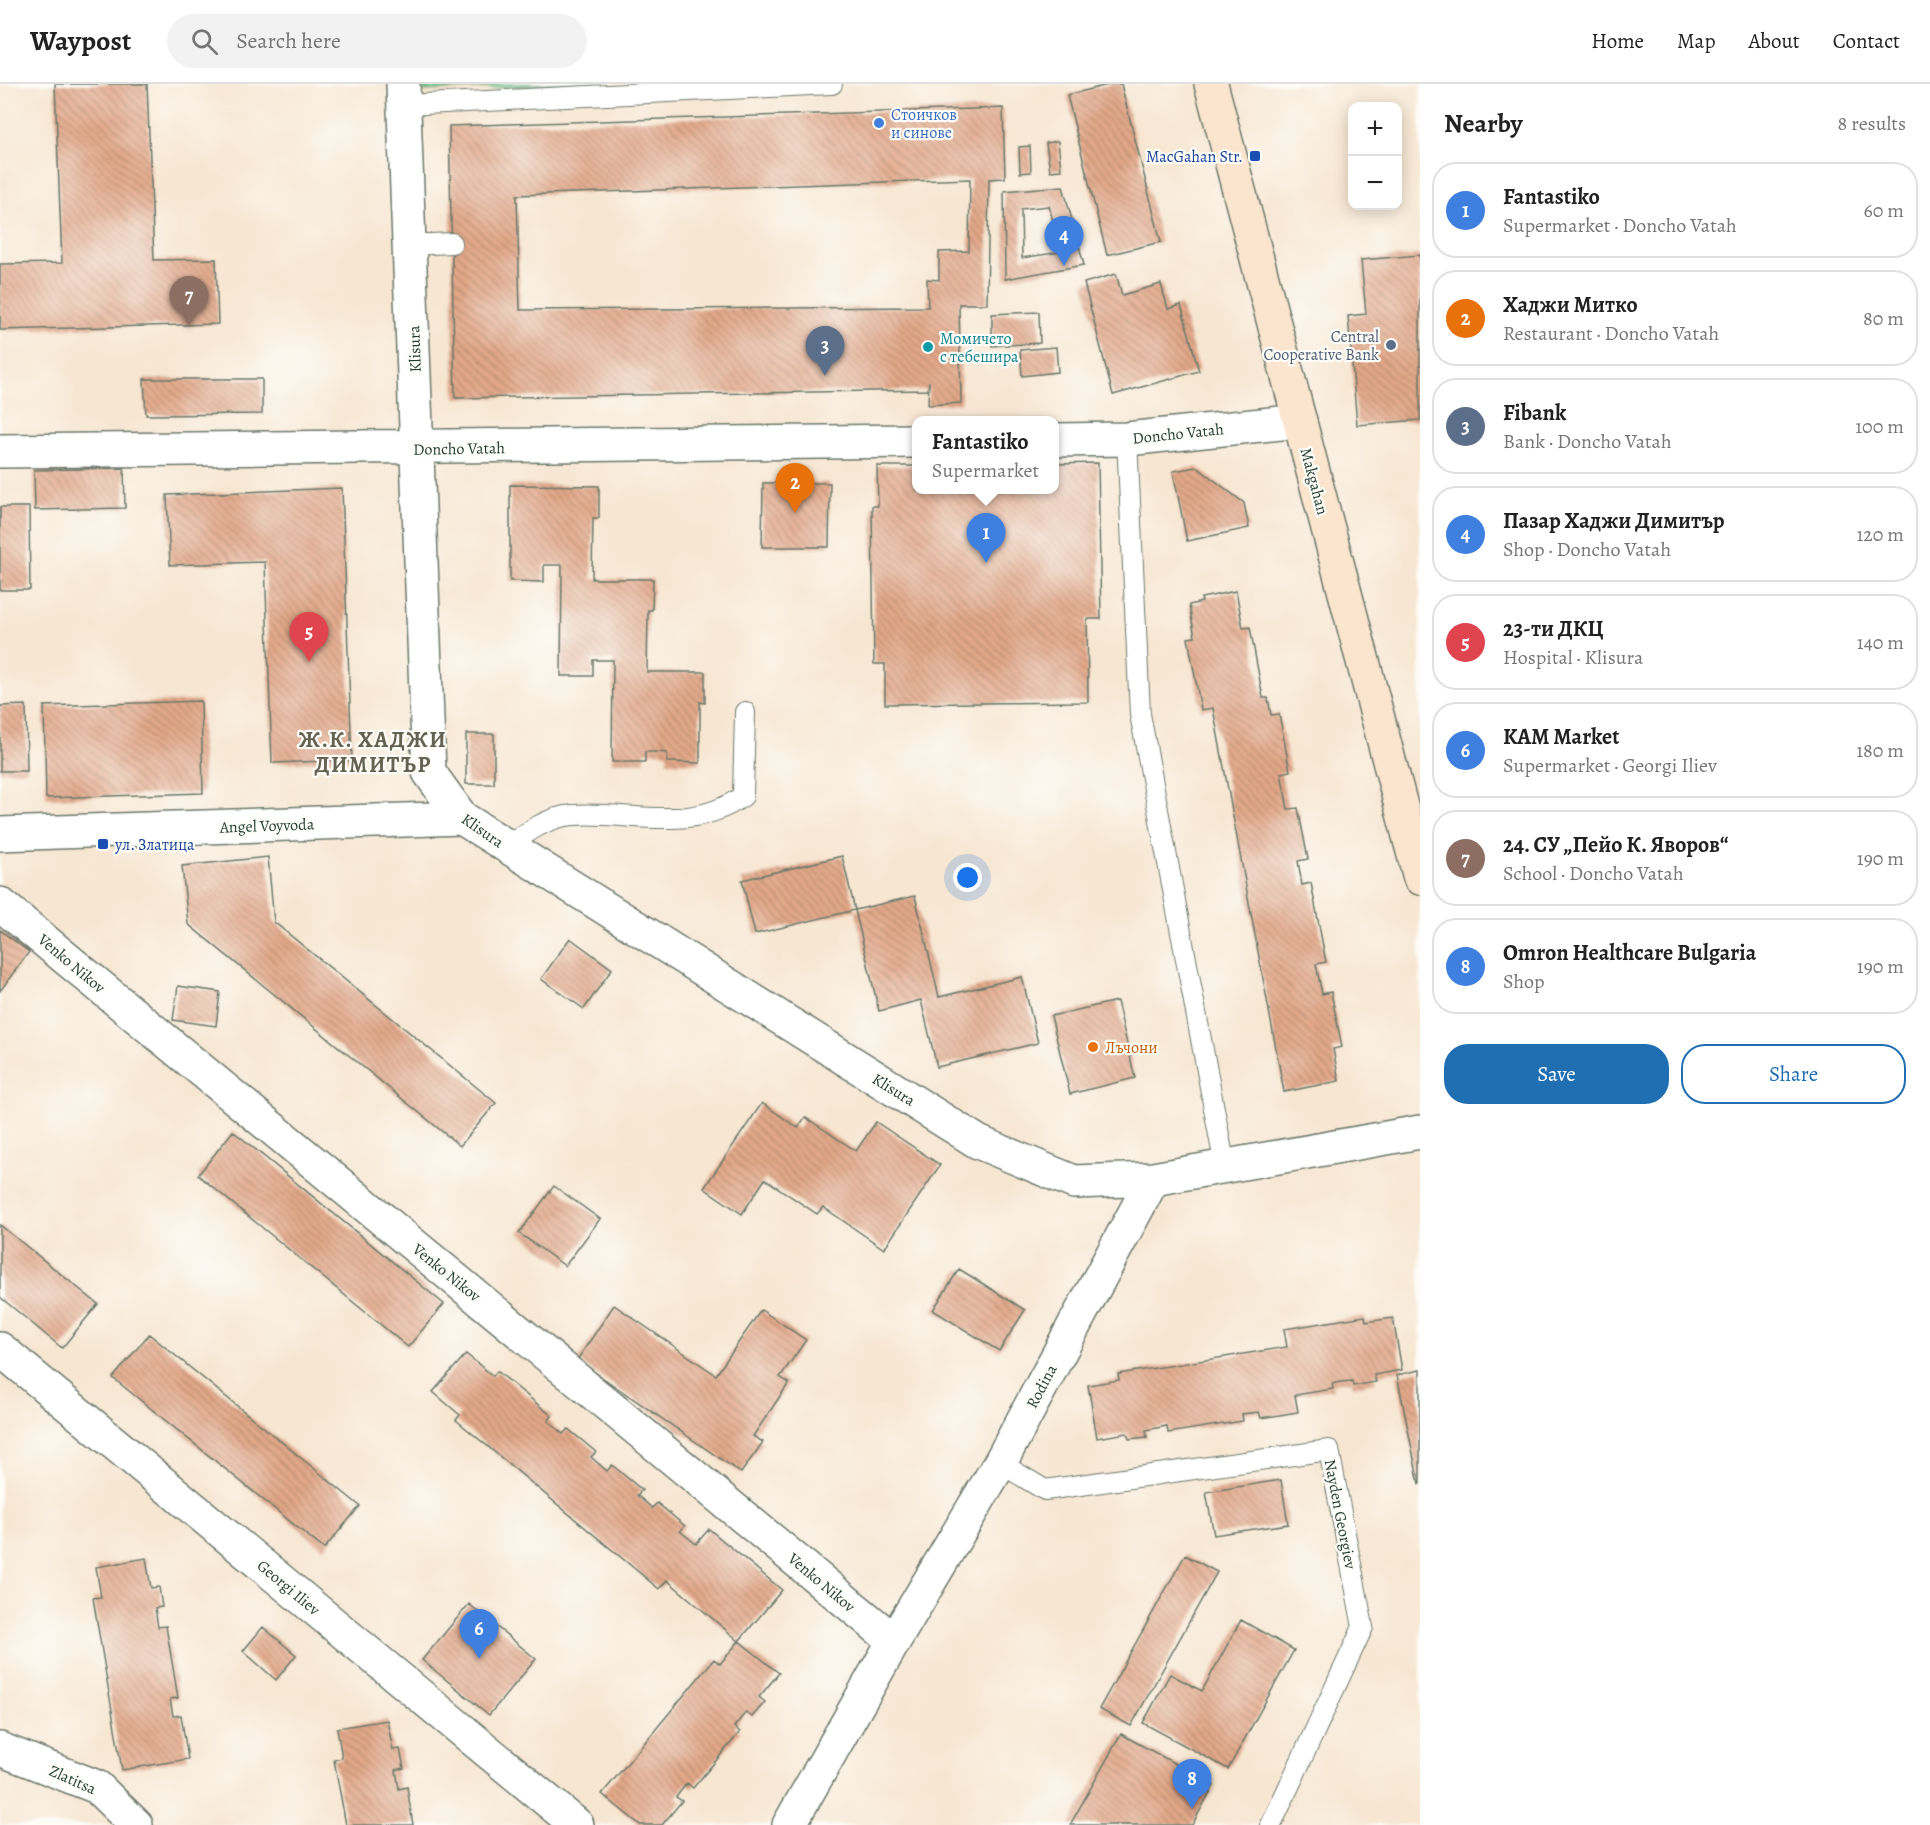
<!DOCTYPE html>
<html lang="en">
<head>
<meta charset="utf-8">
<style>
  body { margin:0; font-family:Alegreya,serif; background:#f2f2f2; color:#222 }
  .controls { position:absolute; right:18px; top:18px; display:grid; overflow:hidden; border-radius:12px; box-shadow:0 3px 15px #0003 }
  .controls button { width:54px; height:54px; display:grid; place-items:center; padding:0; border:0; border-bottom:2px solid #e0e0e0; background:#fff; color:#222; font:30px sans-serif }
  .you { position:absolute; left:968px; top:794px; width:21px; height:21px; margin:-15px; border:4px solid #fff; border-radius:50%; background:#1a73e8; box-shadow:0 0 0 9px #1a73e833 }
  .badge { display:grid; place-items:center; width:39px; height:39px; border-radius:50%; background:#1f6fb2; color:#fff; font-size:20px; font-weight:700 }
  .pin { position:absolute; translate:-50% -50px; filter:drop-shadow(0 2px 3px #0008) }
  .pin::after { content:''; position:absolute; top:32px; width:21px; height:18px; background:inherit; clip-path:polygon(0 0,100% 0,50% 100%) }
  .popup { position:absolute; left:912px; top:332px; width:147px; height:78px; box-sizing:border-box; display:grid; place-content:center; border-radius:12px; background:#fff; filter:drop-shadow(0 2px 4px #0005); font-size:20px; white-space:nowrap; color:#767676 }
  .popup b { font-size:22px; color:#222 }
  .popup::after { content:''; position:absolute; left:50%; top:100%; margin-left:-12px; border:12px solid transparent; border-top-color:#fff }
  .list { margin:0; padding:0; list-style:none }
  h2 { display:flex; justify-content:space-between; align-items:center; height:78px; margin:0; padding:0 24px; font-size:26px }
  h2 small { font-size:20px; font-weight:400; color:#767676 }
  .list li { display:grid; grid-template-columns:39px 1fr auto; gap:18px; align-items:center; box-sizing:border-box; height:96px; margin:0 12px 12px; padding:0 12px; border:2px solid #e0e0e0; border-radius:24px }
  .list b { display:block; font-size:22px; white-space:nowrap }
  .list p { margin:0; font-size:20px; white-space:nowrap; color:#767676 }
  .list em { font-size:20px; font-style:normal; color:#767676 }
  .actions { display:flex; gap:12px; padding:18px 24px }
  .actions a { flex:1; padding:14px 0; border:2px solid #1f6fb2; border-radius:24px; text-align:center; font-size:21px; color:#1f6fb2 }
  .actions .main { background:#1f6fb2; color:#fff }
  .icon { flex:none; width:33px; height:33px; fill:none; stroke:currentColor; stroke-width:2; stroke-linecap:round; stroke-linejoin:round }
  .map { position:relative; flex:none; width:1420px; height:1741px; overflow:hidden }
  header { display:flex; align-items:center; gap:36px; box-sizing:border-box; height:84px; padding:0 30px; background:#fff; border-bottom:2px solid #e0e0e0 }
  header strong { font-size:28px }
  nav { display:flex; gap:33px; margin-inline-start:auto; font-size:21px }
  .search { width:420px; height:54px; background:#f2f2f2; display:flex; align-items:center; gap:15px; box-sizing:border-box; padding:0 21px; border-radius:33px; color:#767676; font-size:22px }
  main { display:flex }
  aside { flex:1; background:#fff }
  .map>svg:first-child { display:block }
</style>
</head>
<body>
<header>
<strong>Waypost</strong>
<div class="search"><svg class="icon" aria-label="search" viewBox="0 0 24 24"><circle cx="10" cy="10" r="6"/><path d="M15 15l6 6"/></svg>Search here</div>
<nav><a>Home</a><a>Map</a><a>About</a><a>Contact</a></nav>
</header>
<main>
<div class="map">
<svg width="1420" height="1741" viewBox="0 0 1420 1741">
  <defs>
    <pattern id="park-crowns" width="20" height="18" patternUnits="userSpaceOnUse" patternTransform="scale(1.5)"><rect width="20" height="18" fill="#8ae1a5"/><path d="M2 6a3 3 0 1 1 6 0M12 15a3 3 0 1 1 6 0" fill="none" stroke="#77c28f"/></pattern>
    <pattern id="building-back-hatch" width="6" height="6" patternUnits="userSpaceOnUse" patternTransform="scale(1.5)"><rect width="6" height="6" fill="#e3a889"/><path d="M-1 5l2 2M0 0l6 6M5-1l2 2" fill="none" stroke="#b78a71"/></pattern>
  </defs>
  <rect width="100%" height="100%" fill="#fdfcf7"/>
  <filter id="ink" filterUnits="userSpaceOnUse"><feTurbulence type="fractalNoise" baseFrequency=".0167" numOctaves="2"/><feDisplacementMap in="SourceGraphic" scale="12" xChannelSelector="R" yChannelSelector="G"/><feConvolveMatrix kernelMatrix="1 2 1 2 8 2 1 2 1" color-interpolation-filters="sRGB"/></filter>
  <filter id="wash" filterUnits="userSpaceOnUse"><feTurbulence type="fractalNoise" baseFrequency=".008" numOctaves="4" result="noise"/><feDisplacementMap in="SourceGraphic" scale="24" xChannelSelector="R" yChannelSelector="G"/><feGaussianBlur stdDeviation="1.35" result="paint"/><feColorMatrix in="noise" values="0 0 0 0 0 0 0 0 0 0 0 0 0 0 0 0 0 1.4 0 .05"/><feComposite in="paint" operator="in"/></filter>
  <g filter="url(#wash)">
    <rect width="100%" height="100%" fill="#f7e6d1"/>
    <path fill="url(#park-crowns)" stroke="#548f6c" stroke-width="1.5" d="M419,0H585L419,7Z"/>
    <g id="blocks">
      <path fill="url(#building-back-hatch)" fill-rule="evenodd" d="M55,0H147L154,176L216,175L218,240L0,246V180L62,179Z
        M1112,0H1121L1161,158L1107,171L1067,11Z
        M1003,24L1005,94L989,95L987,220H959L961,319L928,321L929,297L928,306L455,314L449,42ZM970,95L969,167L939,168V196L927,195L928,223L520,226L517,111Z
        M1058,57L1061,86L1050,87L1046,59Z
        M1030,62L1031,88L1020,89L1019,63Z
        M1063,102L1084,181L1005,195L1004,107ZM1049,122L1061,168L1022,174L1021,125Z
        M1420,171V336L1357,341L1348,232L1366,230L1361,176Z
        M1116,190L1122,211L1161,200L1168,225L1181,221L1199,287L1113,311L1084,199Z
        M1039,228L1040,259L992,262V230Z
        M1056,263L1058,288L1022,292L1020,266Z
        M144,295H262V330L146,331Z
        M1098,379L1101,535H1087L1088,618L885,620V580H874L872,422H878L877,382H917V406H1055V380Z
        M1197,383L1244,419L1249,444L1187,457L1173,387Z
        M124,384L125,424L35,426L34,386Z
        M763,399H830L829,463H762Z
        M510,401L599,402V434H593L592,495H653L652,526H648L647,588H705V619L700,618V679L667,678V669L656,668H645V678H612L613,576H593V592H561L562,481H544V498L510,497Z
        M342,404L352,676L272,679L265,478L170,481L167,411Z
        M0,423H29L30,506H0Z
        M1236,507L1243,544L1250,543L1263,614H1268L1271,631L1279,630L1290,687L1281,689L1288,725L1298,724L1308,775L1298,777L1302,801L1311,799L1326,878L1316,880L1322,910L1331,908L1342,963L1333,965L1339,997L1284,1008L1213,624L1201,626L1188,554L1195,553L1189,521L1202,518L1201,514Z
        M201,617L203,709L46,714L44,622Z
        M26,621L27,687H0V622Z
        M466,650H494V700H466Z
        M842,772L855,826L755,850L742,796Z
        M268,773L274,838L496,1019L460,1062L188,840L182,782Z
        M915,812L939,913L1022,893L1038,959L937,983L921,916L879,927L855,826Z
        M0,846L29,868L0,907Z
        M570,854L612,885L584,925L541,895Z
        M178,902L220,908L216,942L173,936Z
        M1117,917L1135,994L1070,1010L1051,932Z
        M762,1019L798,1044L805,1033L856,1067L876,1038L940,1081L884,1165L823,1123L817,1130L765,1095L742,1130L704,1104Z
        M233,1047L444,1220L408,1263L198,1091Z
        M554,1102L600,1135L565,1182L519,1149Z
        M0,1141L98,1220L62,1264L0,1213Z
        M959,1185L1025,1226L999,1267L933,1226Z
        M614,1221L716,1291L761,1226L806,1256L780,1293L789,1299L753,1352L763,1358L741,1389L577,1276Z
        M1365,1232L1366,1238L1393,1234L1402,1286L1374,1291L1376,1298L1353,1302L1352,1297L1340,1298L1332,1300L1333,1305L1295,1311L1298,1328L1261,1334L1259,1328L1250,1329L1242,1330L1243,1337L1168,1349L1167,1342L1146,1346L1147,1353L1129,1355L1127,1349L1097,1354L1088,1301L1119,1296L1118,1290L1287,1263L1284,1245Z
        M149,1250L360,1422L324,1465L113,1294Z
        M466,1270L493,1292L497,1287L552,1332L548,1337L563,1350L568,1345L596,1368L591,1373L607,1387L612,1381L642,1406L637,1411L652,1424L657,1419L685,1442L680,1447L696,1460L709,1445L782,1506L739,1557L779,1589L759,1613L765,1618L752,1633L746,1628L734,1643L740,1648L693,1704L687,1699L676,1713L682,1717L662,1741H640L602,1710L714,1575L720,1580L739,1557L667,1496L659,1505L456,1336L460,1331L433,1308Z
        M1420,1286V1400H1419L1397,1291Z
        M1281,1396L1288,1440L1214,1451L1206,1408Z
        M1185,1471L1217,1488L1131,1642L1099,1625Z
        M146,1474L151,1504L159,1503L162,1523L155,1524L158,1543L166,1542L178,1614L170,1615L173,1632L181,1631L188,1675L122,1686L93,1514L101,1513L96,1483Z
        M469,1520L536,1575L489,1631L422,1576Z
        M1241,1536L1294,1566L1228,1685L1143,1639L1170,1590L1202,1607Z
        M263,1543L296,1571L276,1596L243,1567Z
        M387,1636L393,1666L400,1665L404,1684L396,1686L399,1705L407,1703L413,1741H346L334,1676L342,1674L337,1644Z
        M1121,1650L1214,1701L1192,1741H1070Z"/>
    </g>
  </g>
  <g filter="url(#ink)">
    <use href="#blocks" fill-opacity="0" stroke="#6b786b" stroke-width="1.5"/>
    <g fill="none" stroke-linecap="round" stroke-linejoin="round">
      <g stroke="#6b786b" stroke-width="22">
        <path id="lane" d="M404,21L832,0
          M409,161L452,159
          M1127,355L1140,630L1225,1083
          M507,763C527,748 547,733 573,731C632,727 690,750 743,712L745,628
          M1000,1379L1045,1406L1329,1366L1363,1543L1271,1741"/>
      </g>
      <g stroke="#6b786b" stroke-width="36">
        <path id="street" d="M403,0L429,688L462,734L978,1058L1074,1098L1153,1095L1420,1048
          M1055,356L1127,355L1300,337
          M0,367L917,357
          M0,750L462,734
          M0,820L894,1557
          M0,1265L577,1741
          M0,1665L97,1703L136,1741
          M789,1741L894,1557L1000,1379L1153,1095"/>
      </g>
      <g stroke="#6b786b" stroke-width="36">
        <path id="secondary" d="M1211,0L1420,794"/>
      </g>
      <use href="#lane" stroke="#fff" stroke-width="20"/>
      <use href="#street" stroke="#fff" stroke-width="33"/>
      <use href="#secondary" stroke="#fbe5cf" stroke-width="33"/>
    </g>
  </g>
  <circle fill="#3f7fe0" stroke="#fdfcf7" stroke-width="2" cx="879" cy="39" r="6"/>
  <g fill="#1a4fb4" stroke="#fdfcf7" stroke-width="2">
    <rect x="1249" y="66" width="12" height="12" rx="3"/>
    <rect x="97" y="754" width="12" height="12" rx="3"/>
  </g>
  <circle fill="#5c6f8a" stroke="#fdfcf7" stroke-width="2" cx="1391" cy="261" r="6"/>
  <circle fill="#0f9aa8" stroke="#fdfcf7" stroke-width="2" cx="928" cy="263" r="6"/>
  <circle fill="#e8710a" stroke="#fdfcf7" stroke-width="2" cx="1093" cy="963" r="6"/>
  <g text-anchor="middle" stroke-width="4.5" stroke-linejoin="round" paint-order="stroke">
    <g font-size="16" fill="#366cbe" stroke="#fdfcf7" text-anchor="start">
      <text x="891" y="36">Стоичков<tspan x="891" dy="18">и синове</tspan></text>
    </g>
    <g font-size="16" fill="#164399" stroke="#fdfcf7" text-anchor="end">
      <text x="1243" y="78">MacGahan Str.</text>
      <text x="115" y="766" text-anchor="start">ул. Златица</text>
    </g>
    <g font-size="16" fill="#4e5e75" stroke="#fdfcf7" text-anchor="end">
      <text x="1379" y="258">Central<tspan x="1379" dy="18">Cooperative Bank</tspan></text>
    </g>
    <g font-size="16" fill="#0d838f" stroke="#fdfcf7" text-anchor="start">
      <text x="940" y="260">Момичето<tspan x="940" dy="18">с тебешира</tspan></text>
    </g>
    <g font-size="16" fill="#1f3d34" stroke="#fdfcf7">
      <text transform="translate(414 265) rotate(-92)" y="6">Klisura</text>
      <text transform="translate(1178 349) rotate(-6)" y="6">Doncho Vatah</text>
      <text transform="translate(459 364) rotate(-1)" y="6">Doncho Vatah</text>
      <text transform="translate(1315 397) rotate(75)" y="6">Makgahan</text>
      <text transform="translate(267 741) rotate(-2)" y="6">Angel Voyvoda</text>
      <text transform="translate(483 746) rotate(35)" y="6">Klisura</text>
      <text transform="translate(72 879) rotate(40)" y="6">Venko Nikov</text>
      <text transform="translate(894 1005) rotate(32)" y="6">Klisura</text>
      <text transform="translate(447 1188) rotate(39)" y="6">Venko Nikov</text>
      <text transform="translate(1041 1302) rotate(-62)" y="6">Rodina</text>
      <text transform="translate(1341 1430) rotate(79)" y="6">Nayden Georgiev</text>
      <text transform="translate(822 1498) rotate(40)" y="6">Venko Nikov</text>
      <text transform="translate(289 1503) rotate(40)" y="6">Georgi Iliev</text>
      <text transform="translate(73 1695) rotate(24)" y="6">Zlatitsa</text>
    </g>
    <g font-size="16" fill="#c56008" stroke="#fdfcf7" text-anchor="start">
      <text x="1105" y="969">Лъчони</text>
    </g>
    <g font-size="22" font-weight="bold" letter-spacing="1.5" fill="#646252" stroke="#fdfcf7">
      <text x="373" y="663">Ж.К. ХАДЖИ<tspan x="373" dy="25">ДИМИТЪР</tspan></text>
    </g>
  </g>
</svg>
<div class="controls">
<button>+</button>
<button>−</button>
</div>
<div class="you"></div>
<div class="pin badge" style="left:986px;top:479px;background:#3f7fe0">1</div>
<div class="popup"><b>Fantastiko</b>Supermarket</div>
<div class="pin badge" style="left:795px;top:429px;background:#e8710a">2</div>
<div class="pin badge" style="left:825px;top:292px;background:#5c6f8a">3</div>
<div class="pin badge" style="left:1064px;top:182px;background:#3f7fe0">4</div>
<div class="pin badge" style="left:309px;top:578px;background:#e0444e">5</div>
<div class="pin badge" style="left:479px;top:1575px;background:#3f7fe0">6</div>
<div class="pin badge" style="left:189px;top:242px;background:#8d6e63">7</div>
<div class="pin badge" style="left:1192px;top:1725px;background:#3f7fe0">8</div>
</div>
<aside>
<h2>Nearby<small>8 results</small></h2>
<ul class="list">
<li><span class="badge" style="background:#3f7fe0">1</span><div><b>Fantastiko</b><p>Supermarket · Doncho Vatah</p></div><em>60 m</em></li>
<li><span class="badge" style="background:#e8710a">2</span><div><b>Хаджи Митко</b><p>Restaurant · Doncho Vatah</p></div><em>80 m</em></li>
<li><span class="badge" style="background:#5c6f8a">3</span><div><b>Fibank</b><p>Bank · Doncho Vatah</p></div><em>100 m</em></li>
<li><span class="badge" style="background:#3f7fe0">4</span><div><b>Пазар Хаджи Димитър</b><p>Shop · Doncho Vatah</p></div><em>120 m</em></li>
<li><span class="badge" style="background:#e0444e">5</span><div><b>23-ти ДКЦ</b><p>Hospital · Klisura</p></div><em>140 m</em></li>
<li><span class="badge" style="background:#3f7fe0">6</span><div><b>KAM Market</b><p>Supermarket · Georgi Iliev</p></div><em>180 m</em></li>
<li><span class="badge" style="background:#8d6e63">7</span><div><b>24. СУ „Пейо К. Яворов“</b><p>School · Doncho Vatah</p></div><em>190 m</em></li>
<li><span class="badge" style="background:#3f7fe0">8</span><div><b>Omron Healthcare Bulgaria</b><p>Shop</p></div><em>190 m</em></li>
</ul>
<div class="actions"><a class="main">Save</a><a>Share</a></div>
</aside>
</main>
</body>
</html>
